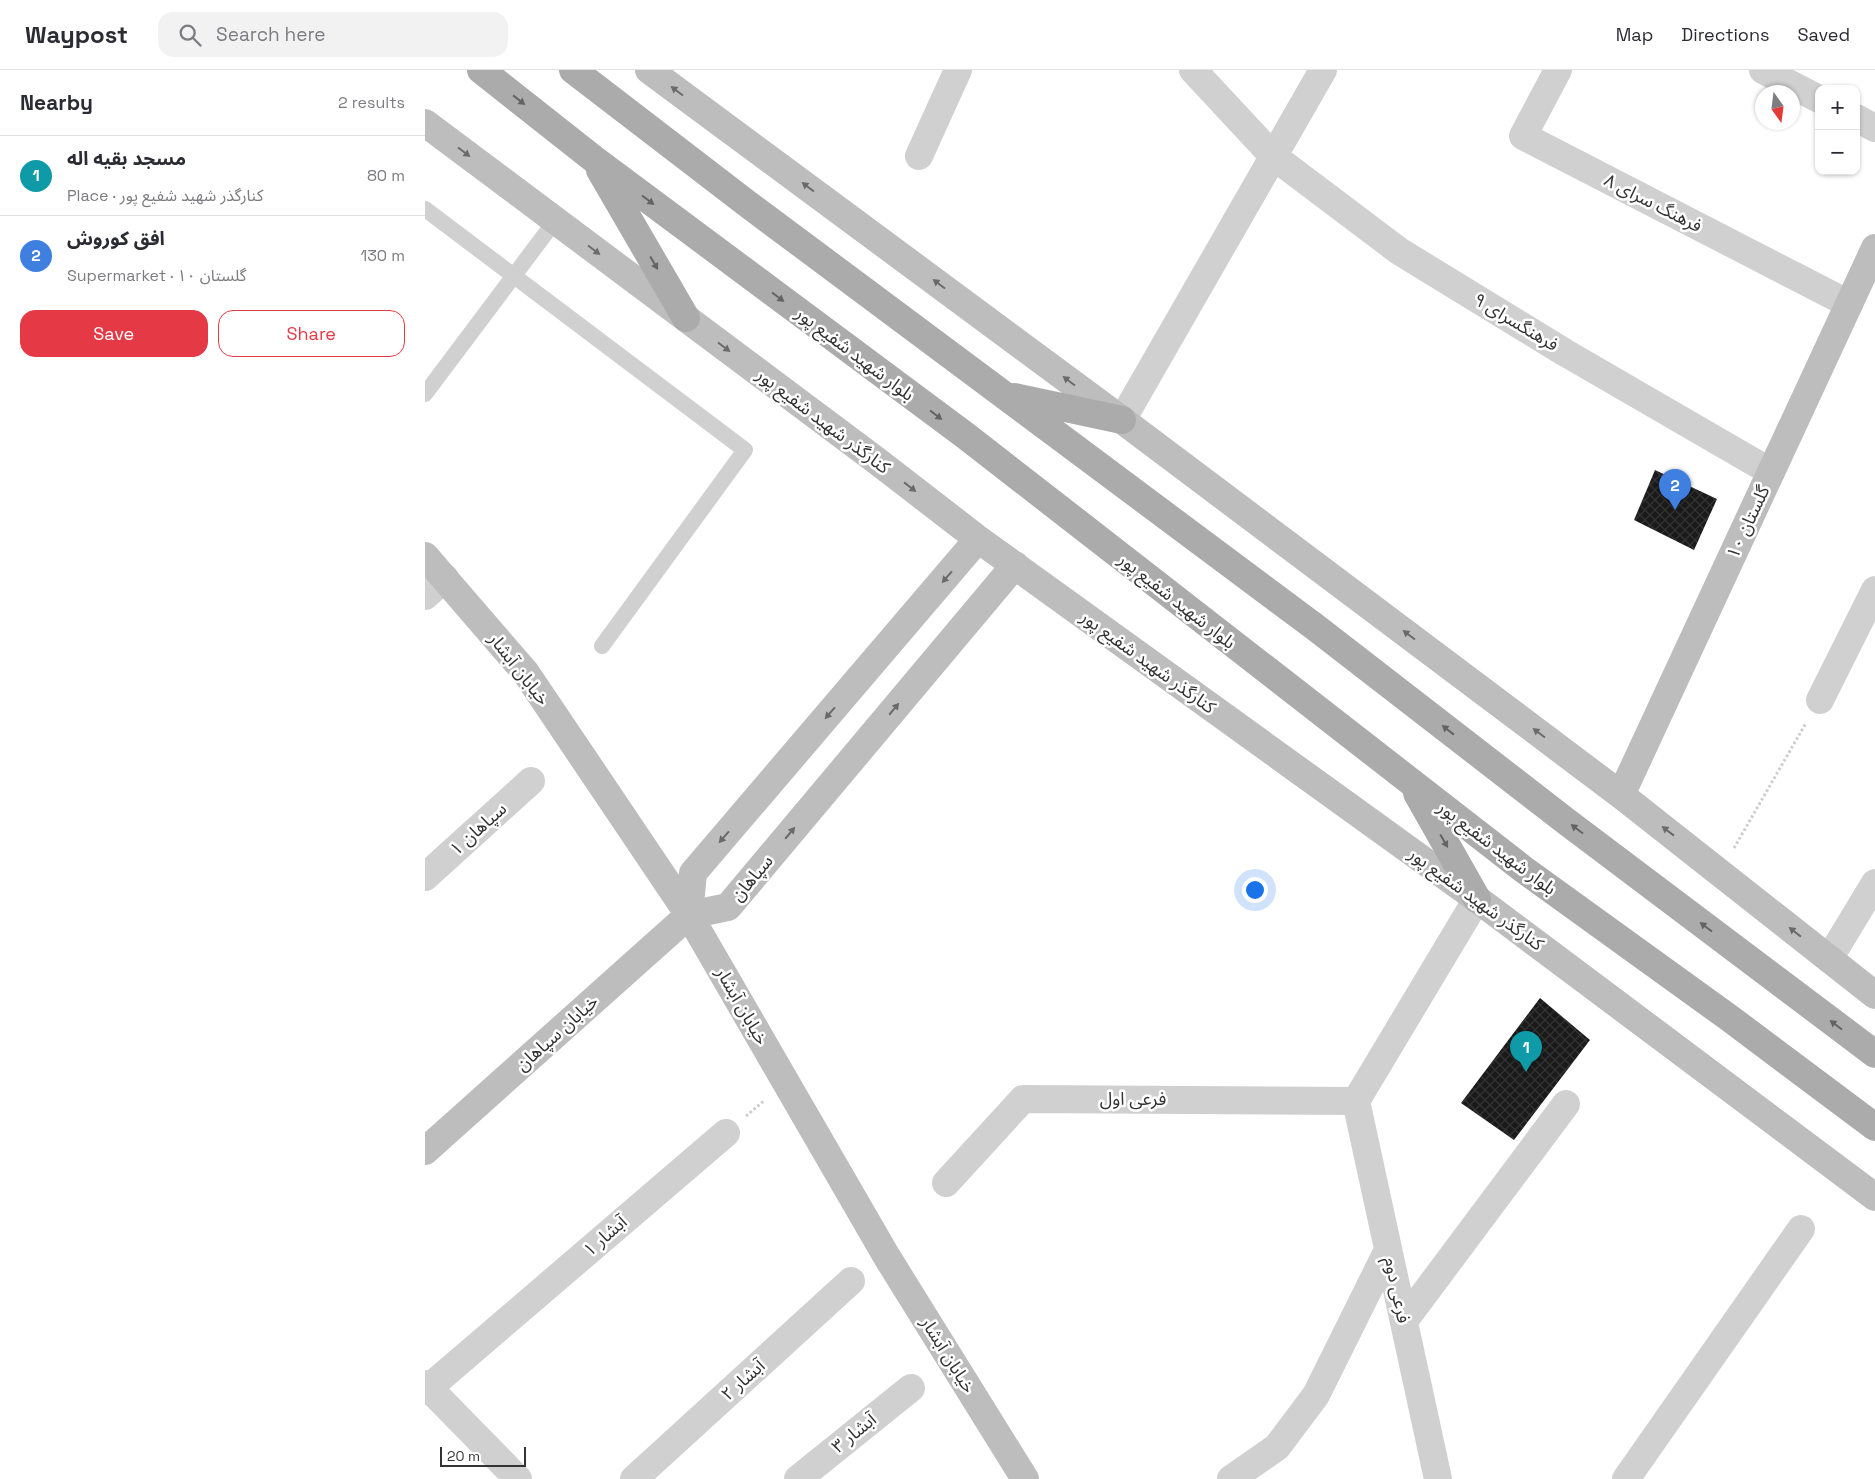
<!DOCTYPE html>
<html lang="en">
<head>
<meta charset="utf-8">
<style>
  body { margin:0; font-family:"Space Grotesk","Noto Sans Arabic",sans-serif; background:#f2f2f3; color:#2b2b33 }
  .controls { position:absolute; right:15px; top:15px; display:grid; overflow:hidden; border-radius:10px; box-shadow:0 1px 4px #0004 }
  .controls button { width:45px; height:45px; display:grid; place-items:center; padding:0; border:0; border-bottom:1px solid #e1e1e2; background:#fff; color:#2b2b33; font:25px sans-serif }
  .compass { position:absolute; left:1330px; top:15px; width:45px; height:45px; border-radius:50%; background:#fff; box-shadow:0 1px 4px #0004; rotate:166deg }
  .scale { position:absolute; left:15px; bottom:12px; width:86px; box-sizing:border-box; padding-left:5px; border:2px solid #333; border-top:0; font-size:14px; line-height:18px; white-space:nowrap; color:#333; -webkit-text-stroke:4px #fff; paint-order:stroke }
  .you { position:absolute; left:829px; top:819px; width:18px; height:18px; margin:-12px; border:4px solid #fff; border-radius:50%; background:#1a73e8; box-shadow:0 0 0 8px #1a73e833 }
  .badge { display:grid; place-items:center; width:32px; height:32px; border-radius:50%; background:#e63946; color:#fff; font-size:16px; font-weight:700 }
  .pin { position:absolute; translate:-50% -41px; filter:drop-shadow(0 1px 2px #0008) }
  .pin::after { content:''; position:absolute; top:26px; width:18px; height:15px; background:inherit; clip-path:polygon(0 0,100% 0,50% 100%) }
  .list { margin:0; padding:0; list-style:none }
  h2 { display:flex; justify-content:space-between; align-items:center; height:65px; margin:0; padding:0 20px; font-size:21px }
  h2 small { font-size:16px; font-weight:400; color:#7c7c81 }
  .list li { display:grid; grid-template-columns:32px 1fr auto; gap:15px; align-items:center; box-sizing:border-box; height:80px; padding:0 20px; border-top:1px solid #e1e1e2 }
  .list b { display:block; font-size:19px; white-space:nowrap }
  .list p { margin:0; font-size:16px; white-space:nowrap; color:#7c7c81 }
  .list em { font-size:16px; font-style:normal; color:#7c7c81 }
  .actions { display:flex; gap:10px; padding:15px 20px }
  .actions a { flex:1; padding:11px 0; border:1px solid #e63946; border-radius:15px; text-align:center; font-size:18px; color:#e63946 }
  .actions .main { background:#e63946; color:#fff }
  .icon { flex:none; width:28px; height:28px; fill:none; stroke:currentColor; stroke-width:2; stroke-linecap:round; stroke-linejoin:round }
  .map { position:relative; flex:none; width:1450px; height:1409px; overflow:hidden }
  header { display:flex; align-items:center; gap:30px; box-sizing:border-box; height:70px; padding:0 25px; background:#fff; border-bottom:1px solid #e1e1e2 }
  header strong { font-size:24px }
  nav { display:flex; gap:28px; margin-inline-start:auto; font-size:18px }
  .search { width:350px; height:45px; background:#f2f2f3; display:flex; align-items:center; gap:12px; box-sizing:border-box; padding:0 18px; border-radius:15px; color:#7c7c81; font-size:19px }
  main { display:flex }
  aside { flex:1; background:#fff }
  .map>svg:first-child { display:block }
</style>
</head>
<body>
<header>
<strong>Waypost</strong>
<div class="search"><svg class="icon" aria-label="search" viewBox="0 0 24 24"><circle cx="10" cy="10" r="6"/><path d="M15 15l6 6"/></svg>Search here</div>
<nav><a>Map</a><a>Directions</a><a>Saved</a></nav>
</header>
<main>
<aside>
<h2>Nearby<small>2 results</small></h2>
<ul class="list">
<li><span class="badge" style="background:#0f9aa8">1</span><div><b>مسجد بقیه اله</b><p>Place · کنارگذر شهید شفیع پور</p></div><em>80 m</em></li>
<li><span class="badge" style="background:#3f7fe0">2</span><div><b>افق کوروش</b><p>Supermarket · گلستان ۱۰</p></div><em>130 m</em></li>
</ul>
<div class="actions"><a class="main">Save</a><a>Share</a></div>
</aside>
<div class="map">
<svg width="1450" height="1409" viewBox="0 0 1450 1409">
  <defs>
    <pattern id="building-cross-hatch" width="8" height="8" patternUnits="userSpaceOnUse" patternTransform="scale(1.25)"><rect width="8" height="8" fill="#1a1a1a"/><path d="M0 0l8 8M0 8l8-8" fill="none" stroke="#333"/></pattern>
  </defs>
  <rect width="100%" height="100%" fill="#fff"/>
  <path fill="url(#building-cross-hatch)" d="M1230,400L1292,429L1269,480L1209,450Z
    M1115,928L1165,970L1089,1070L1036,1033Z"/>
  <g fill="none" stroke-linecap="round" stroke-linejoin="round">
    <path stroke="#cdcdcd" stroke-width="3" stroke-dasharray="2.5 2.5" stroke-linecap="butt" d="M1309,778L1381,653
      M321,1046L340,1030"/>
    <path stroke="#d0d0d0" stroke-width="16" d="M0,139L320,380L177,576
      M0,324L130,151"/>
    <path stroke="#d0d0d0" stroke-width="28" d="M768,0L848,86L974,181L1139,282L1346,402
      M1133,0L1098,66L1424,234
      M1338,0L1394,29
      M1431,48L1450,58
      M494,86L533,0
      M697,350L898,0
      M0,526L20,508
      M1395,630L1450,520
      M0,807L106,711
      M1404,889L1450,813
      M931,1031L1013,1409
      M931,1031L1052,829
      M521,1113L598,1029L931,1031
      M979,1251L1141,1034
      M0,1314L93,1409
      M0,1321L301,1063
      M209,1409L426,1211
      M373,1409L486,1318
      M806,1409L852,1377L891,1325L963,1180
      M1201,1409L1376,1159"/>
    <path stroke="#bdbdbd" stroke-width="28" d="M224,0L697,350L1196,725L1450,925
      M0,53L452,391L553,469L1052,829L1450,1127
      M0,486L101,603L264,845L462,1187L600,1409
      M1196,725L1450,178
      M264,845L268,803L553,469
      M0,1081L264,845L303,837L590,495"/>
    <path stroke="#ababab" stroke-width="28" d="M56,0L170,90L541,366L1098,799L1303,947L1450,1057
      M148,0L320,132L890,557L1142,752L1450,984
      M175,100L261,248
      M589,327L697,350
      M992,723L1052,829"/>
  </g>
  <defs><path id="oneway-solid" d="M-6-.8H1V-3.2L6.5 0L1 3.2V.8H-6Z" transform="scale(1.25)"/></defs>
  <g fill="#6a6a6a">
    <use href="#oneway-solid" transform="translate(252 21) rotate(-143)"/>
    <use href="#oneway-solid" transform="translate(39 82) rotate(37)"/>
    <use href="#oneway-solid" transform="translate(383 117) rotate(-143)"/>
    <use href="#oneway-solid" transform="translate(169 180) rotate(37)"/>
    <use href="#oneway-solid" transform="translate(514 214) rotate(-143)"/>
    <use href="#oneway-solid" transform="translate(299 277) rotate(37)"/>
    <use href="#oneway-solid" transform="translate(644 311) rotate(-143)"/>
    <use href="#oneway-solid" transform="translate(485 417) rotate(38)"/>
    <use href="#oneway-solid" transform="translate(522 507) rotate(131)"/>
    <use href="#oneway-solid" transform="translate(984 565) rotate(-143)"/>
    <use href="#oneway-solid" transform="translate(469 639) rotate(-50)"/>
    <use href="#oneway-solid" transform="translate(405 643) rotate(131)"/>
    <use href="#oneway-solid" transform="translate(1114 663) rotate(-143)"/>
    <use href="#oneway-solid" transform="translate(1243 761) rotate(-142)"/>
    <use href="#oneway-solid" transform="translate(365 763) rotate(-50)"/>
    <use href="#oneway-solid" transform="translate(299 767) rotate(131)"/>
    <use href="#oneway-solid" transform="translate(1370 862) rotate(-142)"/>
  </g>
  <g fill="#636363">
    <use href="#oneway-solid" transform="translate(94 30) rotate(38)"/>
    <use href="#oneway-solid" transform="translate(223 130) rotate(37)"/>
    <use href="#oneway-solid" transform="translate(229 193) rotate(60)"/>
    <use href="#oneway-solid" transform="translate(353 227) rotate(37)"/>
    <use href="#oneway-solid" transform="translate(511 345) rotate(37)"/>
    <use href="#oneway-solid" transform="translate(1023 660) rotate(-142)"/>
    <use href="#oneway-solid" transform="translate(1152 759) rotate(-143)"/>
    <use href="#oneway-solid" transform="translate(1019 771) rotate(60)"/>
    <use href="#oneway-solid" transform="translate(1281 857) rotate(-143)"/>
    <use href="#oneway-solid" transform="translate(1411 955) rotate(-143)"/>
  </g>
  <g text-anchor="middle" stroke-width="5" stroke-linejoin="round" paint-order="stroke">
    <g font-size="18" fill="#333" stroke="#fff">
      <text transform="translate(1228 133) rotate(27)" y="6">فرهنگ سرای ۸</text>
      <text transform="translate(1091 252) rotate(31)" y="6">فرهنگسرای ۹</text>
      <text transform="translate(430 284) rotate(37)" y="6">بلوار شهید شفیع پور</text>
      <text transform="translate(398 351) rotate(37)" y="6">کنارگذر شهید شفیع پور</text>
      <text transform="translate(1323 452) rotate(-65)" y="6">گلستان ۱۰</text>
      <text transform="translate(752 531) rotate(38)" y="6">بلوار شهید شفیع پور</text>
      <text transform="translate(723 592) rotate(36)" y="6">کنارگذر شهید شفیع پور</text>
      <text transform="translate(94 599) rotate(52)" y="6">خیابان آبشار</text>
      <text transform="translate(53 759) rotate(-42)" y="6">سپاهان ۱</text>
      <text transform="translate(1072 778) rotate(37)" y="6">بلوار شهید شفیع پور</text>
      <text transform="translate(327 808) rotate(-50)" y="6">سپاهان</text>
      <text transform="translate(1051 829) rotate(36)" y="6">کنارگذر شهید شفیع پور</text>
      <text transform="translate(317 936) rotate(60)" y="6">خیابان آبشار</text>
      <text transform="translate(132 963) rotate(-42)" y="6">خیابان سپاهان</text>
      <text x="708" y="1035">فرعی اول</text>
      <text transform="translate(180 1166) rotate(-41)" y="6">آبشار ۱</text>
      <text transform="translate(972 1220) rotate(78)" y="6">فرعی دوم</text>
      <text transform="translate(523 1285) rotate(58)" y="6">خیابان آبشار</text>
      <text transform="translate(318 1310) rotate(-42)" y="6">آبشار ۲</text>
      <text transform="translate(429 1363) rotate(-39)" y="6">آبشار ۳</text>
    </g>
  </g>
</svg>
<div class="controls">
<button>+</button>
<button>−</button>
</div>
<svg class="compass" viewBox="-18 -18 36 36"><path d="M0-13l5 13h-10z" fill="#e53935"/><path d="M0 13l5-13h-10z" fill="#7c7c81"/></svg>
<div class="scale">20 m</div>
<div class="you"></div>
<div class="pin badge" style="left:1101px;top:1002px;background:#0f9aa8">1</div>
<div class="pin badge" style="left:1250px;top:440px;background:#3f7fe0">2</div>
</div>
</main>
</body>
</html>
